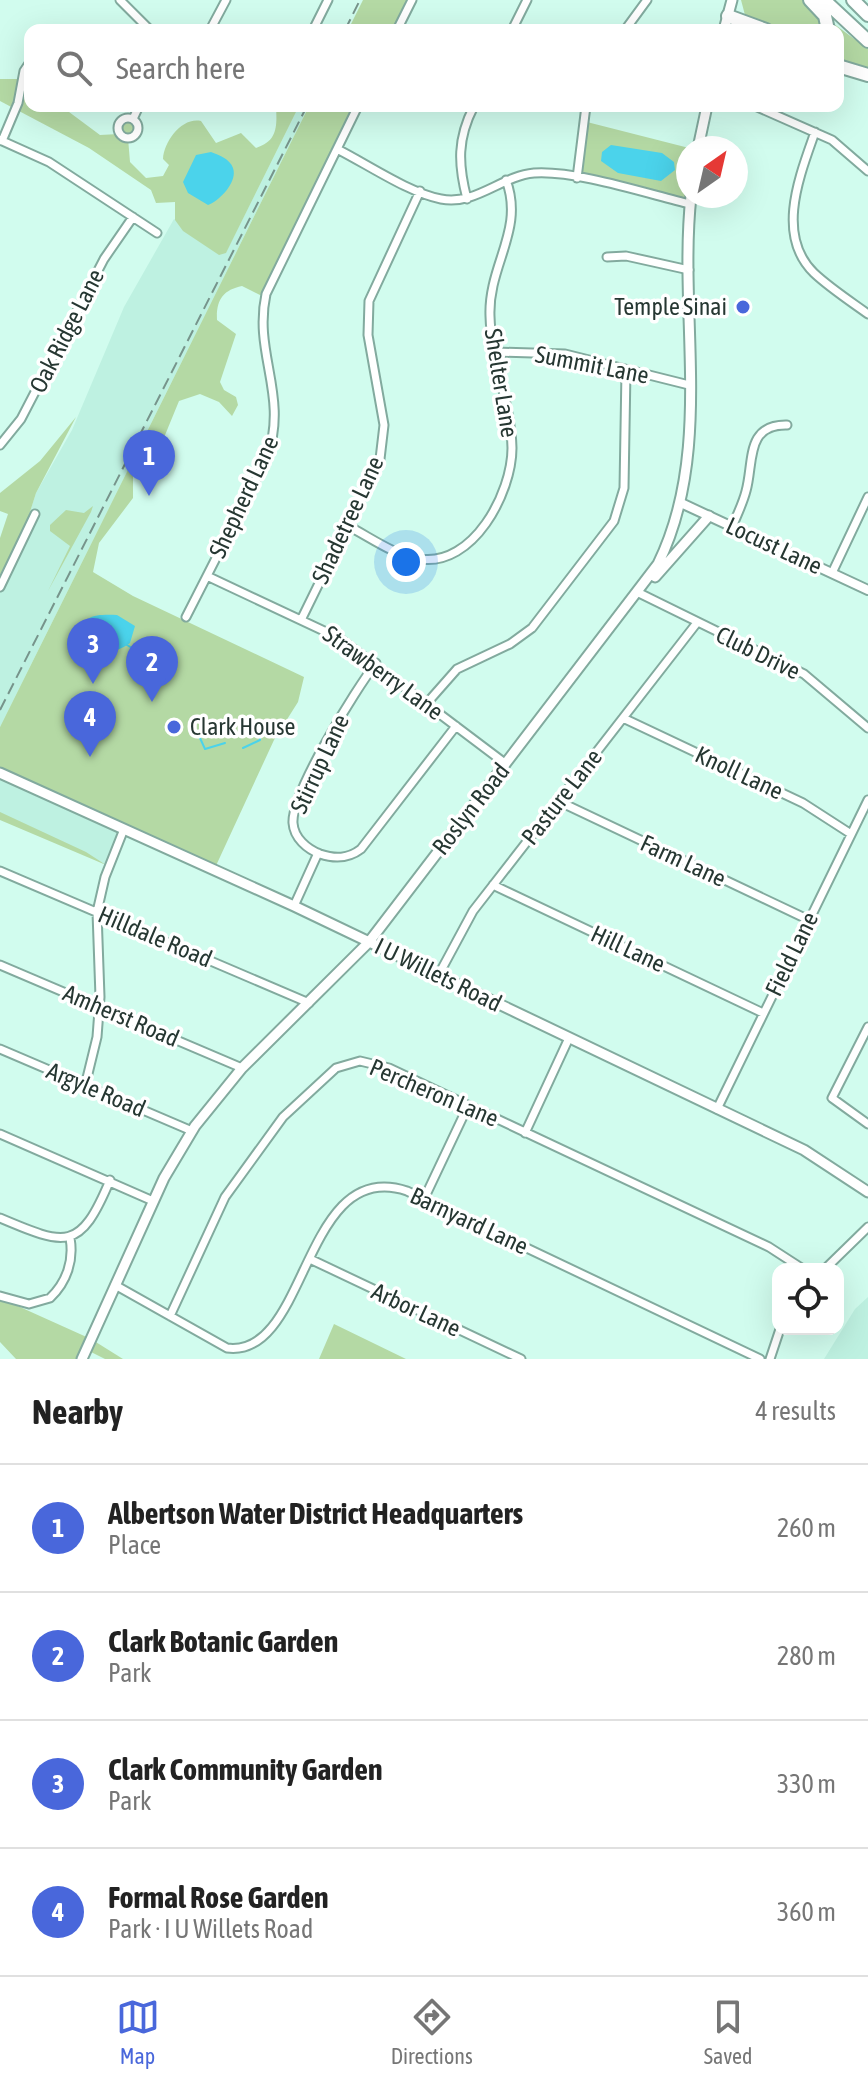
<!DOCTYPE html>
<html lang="en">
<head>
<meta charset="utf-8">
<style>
  body { margin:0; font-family:"Asap Condensed",sans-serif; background:#f2f2f2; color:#222 }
  .controls { position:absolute; right:24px; bottom:24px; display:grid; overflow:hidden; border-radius:16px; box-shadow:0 8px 32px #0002 }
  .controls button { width:72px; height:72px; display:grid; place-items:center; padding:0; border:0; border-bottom:2px solid #e0e0e0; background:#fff; color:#222; font:40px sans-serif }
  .compass { position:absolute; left:676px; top:136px; width:72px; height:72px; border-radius:50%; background:#fff; box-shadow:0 8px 32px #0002; rotate:34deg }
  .you { position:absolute; left:406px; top:562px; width:28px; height:28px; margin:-20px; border:6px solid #fff; border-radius:50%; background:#1a73e8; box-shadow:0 0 0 12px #1a73e833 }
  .badge { display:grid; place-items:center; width:52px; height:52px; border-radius:50%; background:#4967db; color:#fff; font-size:26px; font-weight:700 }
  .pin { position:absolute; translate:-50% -66px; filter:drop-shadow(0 2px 4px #0008) }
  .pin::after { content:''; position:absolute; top:42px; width:28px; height:24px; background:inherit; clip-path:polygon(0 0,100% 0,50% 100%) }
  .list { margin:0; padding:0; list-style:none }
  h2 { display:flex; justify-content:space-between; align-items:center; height:104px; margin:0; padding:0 32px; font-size:34px }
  h2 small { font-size:26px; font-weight:400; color:#767676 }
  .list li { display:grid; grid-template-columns:52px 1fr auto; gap:24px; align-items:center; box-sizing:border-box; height:128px; padding:0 32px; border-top:2px solid #e0e0e0 }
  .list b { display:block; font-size:30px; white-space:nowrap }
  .list p { margin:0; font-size:26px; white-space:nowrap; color:#767676 }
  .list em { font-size:26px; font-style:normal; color:#767676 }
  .icon { flex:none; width:44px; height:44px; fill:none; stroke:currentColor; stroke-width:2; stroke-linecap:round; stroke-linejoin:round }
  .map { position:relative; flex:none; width:868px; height:1359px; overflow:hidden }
  .search { position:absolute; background:#fff; box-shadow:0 8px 32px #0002; left:24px; right:24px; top:24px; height:88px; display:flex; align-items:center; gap:20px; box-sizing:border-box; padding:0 28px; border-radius:16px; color:#767676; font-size:30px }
  .sheet { height:616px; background:#fff }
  nav { display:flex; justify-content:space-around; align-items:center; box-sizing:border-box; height:112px; border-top:2px solid #e0e0e0; background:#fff; font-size:22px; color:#767676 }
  nav a { display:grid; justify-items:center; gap:4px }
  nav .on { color:#4967db }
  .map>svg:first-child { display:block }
</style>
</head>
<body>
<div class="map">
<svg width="868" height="1359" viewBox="0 0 868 1359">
  <rect width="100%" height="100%" fill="#d1fcee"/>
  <path fill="#bef1e1" d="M299,106H309L0,727V575L24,531L36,493L72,430L124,307L174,219L226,252Z
    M0,773L124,829L109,866L0,816Z
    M868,1297V1359H824L855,1309Z"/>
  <path fill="#b4d9a4" d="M363,0H412L397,30H348Z
    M741,0H806L823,17L825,30H778L745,15Z
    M834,24L868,49V72L838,63V30H833Z
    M0,79H22L30,96V106L65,109L100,135L119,134L118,125L124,118L135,121L138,130L128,138L130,162L146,178L163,176L169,165L163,159C164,141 182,117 201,121L216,143L241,133L256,148C278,141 277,126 276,106H299L226,253L219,255L183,231L175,220V202L156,203L151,190L89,148L0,101Z
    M309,106H358L264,297L242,286C223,290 216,300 217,320L236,334L220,382L224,390L236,397L238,405L232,416L219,402L200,394L179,401L163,440L133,475V498L99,543L93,572L133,596L304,677L298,702L274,740L214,870L0,773V727Z
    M583,121L689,148L690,204L577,178Z
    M76,417L36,493L24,531L0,575V538L8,514L0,511V493L40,461Z
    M93,506L91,512L48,591L70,546L50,531V525L66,510L84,513Z
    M0,812L86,852L106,865L0,820Z
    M0,1298L91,1339L123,1359H105L87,1350L82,1359H16L0,1342Z
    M334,1324L406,1359H319Z"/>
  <path fill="#4bd3eb" d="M611,145L662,153L674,162L675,170L661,181L618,173L601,161L602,152Z
    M211,152C219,155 230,159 233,168C238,182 219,201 208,205L188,193L183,182L196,155Z
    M117,615L135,626L130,643C117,653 100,654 85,647C79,617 87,614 117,615Z"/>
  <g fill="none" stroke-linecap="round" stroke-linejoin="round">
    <path stroke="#4bd3eb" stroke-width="2" d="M127,645L150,659
      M200,738L205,749L225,743
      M243,748L260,740L261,720"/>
    <g stroke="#82aa9e" stroke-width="11">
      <path id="minor" d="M120,0L150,30
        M210,30L226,0
        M313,30L328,0
        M397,30L412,0
        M512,30L527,0
        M625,30L647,0
        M755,106L832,140L868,171
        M118 128a10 10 0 1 1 20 0a10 10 0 1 1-20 0Z
        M133,119L139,106
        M815,132C800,175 775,235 814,273C830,288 850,301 868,314
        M0,140L49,162L157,233
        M2,141L18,103L24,71L30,62
        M337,149C367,164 409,193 441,199C475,206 501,176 534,173C576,170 648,194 690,204
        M577,178L586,106
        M467,199C458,164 457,139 474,106
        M607,257L626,256L689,270
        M495,352L565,354L689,385
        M0,445L21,419L104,259L133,217
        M348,526C370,537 395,556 420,559C473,567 512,493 512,448C511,404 491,360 490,316C488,265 525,230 506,180
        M732,527C737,515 743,503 746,491C754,463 745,424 787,425
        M832,573L868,497
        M207,576L339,638L506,764
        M0,587L35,514
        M639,593L804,674L868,728
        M186,617L267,458C289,395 253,354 266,294L358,106
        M302,618L380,459L384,425L368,335L369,301L420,191
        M376,663C356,689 291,793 293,823C294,838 307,849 320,854C335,859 348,859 361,849L456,726
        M427,703L457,669L510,644L532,628L614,521L624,488L626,370
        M623,718L803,803L851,834
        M558,801L809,920
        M0,871L309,1003
        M493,885L763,1013
        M294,906L318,853
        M0,965L242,1068
        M438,976L473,911L696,624
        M868,1027L832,1098L868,1124
        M0,1049L192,1131
        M85,1086L97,1037L100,997L97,912L105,877L124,829
        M717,1109L868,800
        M525,1133L569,1038
        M0,1134L153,1201
        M424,1199L468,1106
        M0,1218C66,1246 80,1252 110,1180
        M312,1260L521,1359
        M825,1269L868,1227
        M115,1285L227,1348C309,1359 302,1156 407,1191L760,1359
        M0,1296L29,1304L50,1298C67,1282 74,1260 70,1238
        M170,1316L225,1197L283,1117L336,1068L360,1061L389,1068L769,1247L803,1269
        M770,1359L780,1329"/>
    </g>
    <g stroke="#82aa9e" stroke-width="12">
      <path id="tertiary" d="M681,503L868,590"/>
    </g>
    <g stroke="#82aa9e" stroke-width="13">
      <path id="secondary" d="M724,30L732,0
        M698,148L707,106
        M655,577L709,516
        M0,773L294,906L804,1150L868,1192
        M82,1359L164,1178L195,1126L242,1068L369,942L658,564C714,450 678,317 691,196"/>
    </g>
    <g stroke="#82aa9e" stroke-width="16">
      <path id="motorway" d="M810,0L825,16L828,30
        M824,0L868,41
        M853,0L868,15
        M728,16L766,30
        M838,66L868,75"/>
    </g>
    <use href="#minor" stroke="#fff" stroke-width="7"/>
    <use href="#tertiary" stroke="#fff" stroke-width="8"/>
    <use href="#secondary" stroke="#fff" stroke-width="9"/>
    <use href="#motorway" stroke="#fff" stroke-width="12"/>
    <path stroke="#77948b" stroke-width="2" stroke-dasharray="12 6" stroke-linecap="butt" d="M345,30L360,0
      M0,710L307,106"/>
  </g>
  <g fill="#4967db" stroke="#fff" stroke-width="3">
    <circle cx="743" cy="307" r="8"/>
    <circle cx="174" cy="727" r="8"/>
  </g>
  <g text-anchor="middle" stroke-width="7" stroke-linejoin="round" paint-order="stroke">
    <g font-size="24" fill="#263732" stroke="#fff" text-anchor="end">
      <text x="727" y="315">Temple Sinai</text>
      <text x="190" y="735" text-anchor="start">Clark House</text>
    </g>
    <g font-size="24" fill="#263732" stroke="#fff">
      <text transform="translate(67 331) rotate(-63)" y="8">Oak Ridge Lane</text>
      <text transform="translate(592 365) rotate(11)" y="8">Summit Lane</text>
      <text transform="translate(501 383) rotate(81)" y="8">Shelter Lane</text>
      <text transform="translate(244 497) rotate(-65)" y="8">Shepherd Lane</text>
      <text transform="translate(348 520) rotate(-65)" y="8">Shadetree Lane</text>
      <text transform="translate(774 546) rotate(25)" y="8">Locust Lane</text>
      <text transform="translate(758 653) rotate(26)" y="8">Club Drive</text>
      <text transform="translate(383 673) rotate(36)" y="8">Strawberry Lane</text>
      <text transform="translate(320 764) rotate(-65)" y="8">Stirrup Lane</text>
      <text transform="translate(739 773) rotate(25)" y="8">Knoll Lane</text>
      <text transform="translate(562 797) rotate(-52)" y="8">Pasture Lane</text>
      <text transform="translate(471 809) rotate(-52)" y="8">Roslyn Road</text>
      <text transform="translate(683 861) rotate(25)" y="8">Farm Lane</text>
      <text transform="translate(155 937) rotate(23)" y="8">Hilldale Road</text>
      <text transform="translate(628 949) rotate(25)" y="8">Hill Lane</text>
      <text transform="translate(792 954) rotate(-64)" y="8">Field Lane</text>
      <text transform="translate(438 975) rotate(26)" y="8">I U Willets Road</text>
      <text transform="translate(121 1016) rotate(23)" y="8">Amherst Road</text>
      <text transform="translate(96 1090) rotate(23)" y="8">Argyle Road</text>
      <text transform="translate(434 1093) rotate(23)" y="8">Percheron Lane</text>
      <text transform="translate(469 1221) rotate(25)" y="8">Barnyard Lane</text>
      <text transform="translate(416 1310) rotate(25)" y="8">Arbor Lane</text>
    </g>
  </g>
</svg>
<div class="controls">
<button><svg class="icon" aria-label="locate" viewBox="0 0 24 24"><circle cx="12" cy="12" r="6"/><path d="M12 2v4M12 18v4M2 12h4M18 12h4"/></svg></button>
</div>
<svg class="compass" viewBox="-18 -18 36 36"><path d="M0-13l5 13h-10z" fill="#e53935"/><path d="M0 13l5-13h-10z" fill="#767676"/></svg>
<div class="you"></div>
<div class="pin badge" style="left:149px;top:496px">1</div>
<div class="pin badge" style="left:152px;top:702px">2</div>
<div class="pin badge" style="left:93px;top:684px">3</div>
<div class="pin badge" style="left:90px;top:757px">4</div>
<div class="search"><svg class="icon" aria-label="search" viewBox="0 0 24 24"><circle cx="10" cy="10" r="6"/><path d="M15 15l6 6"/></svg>Search here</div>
</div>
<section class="sheet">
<h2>Nearby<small>4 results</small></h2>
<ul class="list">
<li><span class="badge">1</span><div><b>Albertson Water District Headquarters</b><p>Place</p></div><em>260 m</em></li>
<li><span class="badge">2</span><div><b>Clark Botanic Garden</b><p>Park</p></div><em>280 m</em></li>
<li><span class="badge">3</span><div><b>Clark Community Garden</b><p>Park</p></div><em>330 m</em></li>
<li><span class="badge">4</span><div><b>Formal Rose Garden</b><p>Park · I U Willets Road</p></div><em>360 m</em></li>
</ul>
</section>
<nav>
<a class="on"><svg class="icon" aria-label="map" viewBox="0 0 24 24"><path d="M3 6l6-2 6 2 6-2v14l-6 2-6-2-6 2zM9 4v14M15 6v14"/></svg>Map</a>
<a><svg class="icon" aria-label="directions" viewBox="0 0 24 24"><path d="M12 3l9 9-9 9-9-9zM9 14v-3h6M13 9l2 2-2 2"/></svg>Directions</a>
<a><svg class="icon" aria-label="saved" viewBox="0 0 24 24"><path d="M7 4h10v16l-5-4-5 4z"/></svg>Saved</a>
</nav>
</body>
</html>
